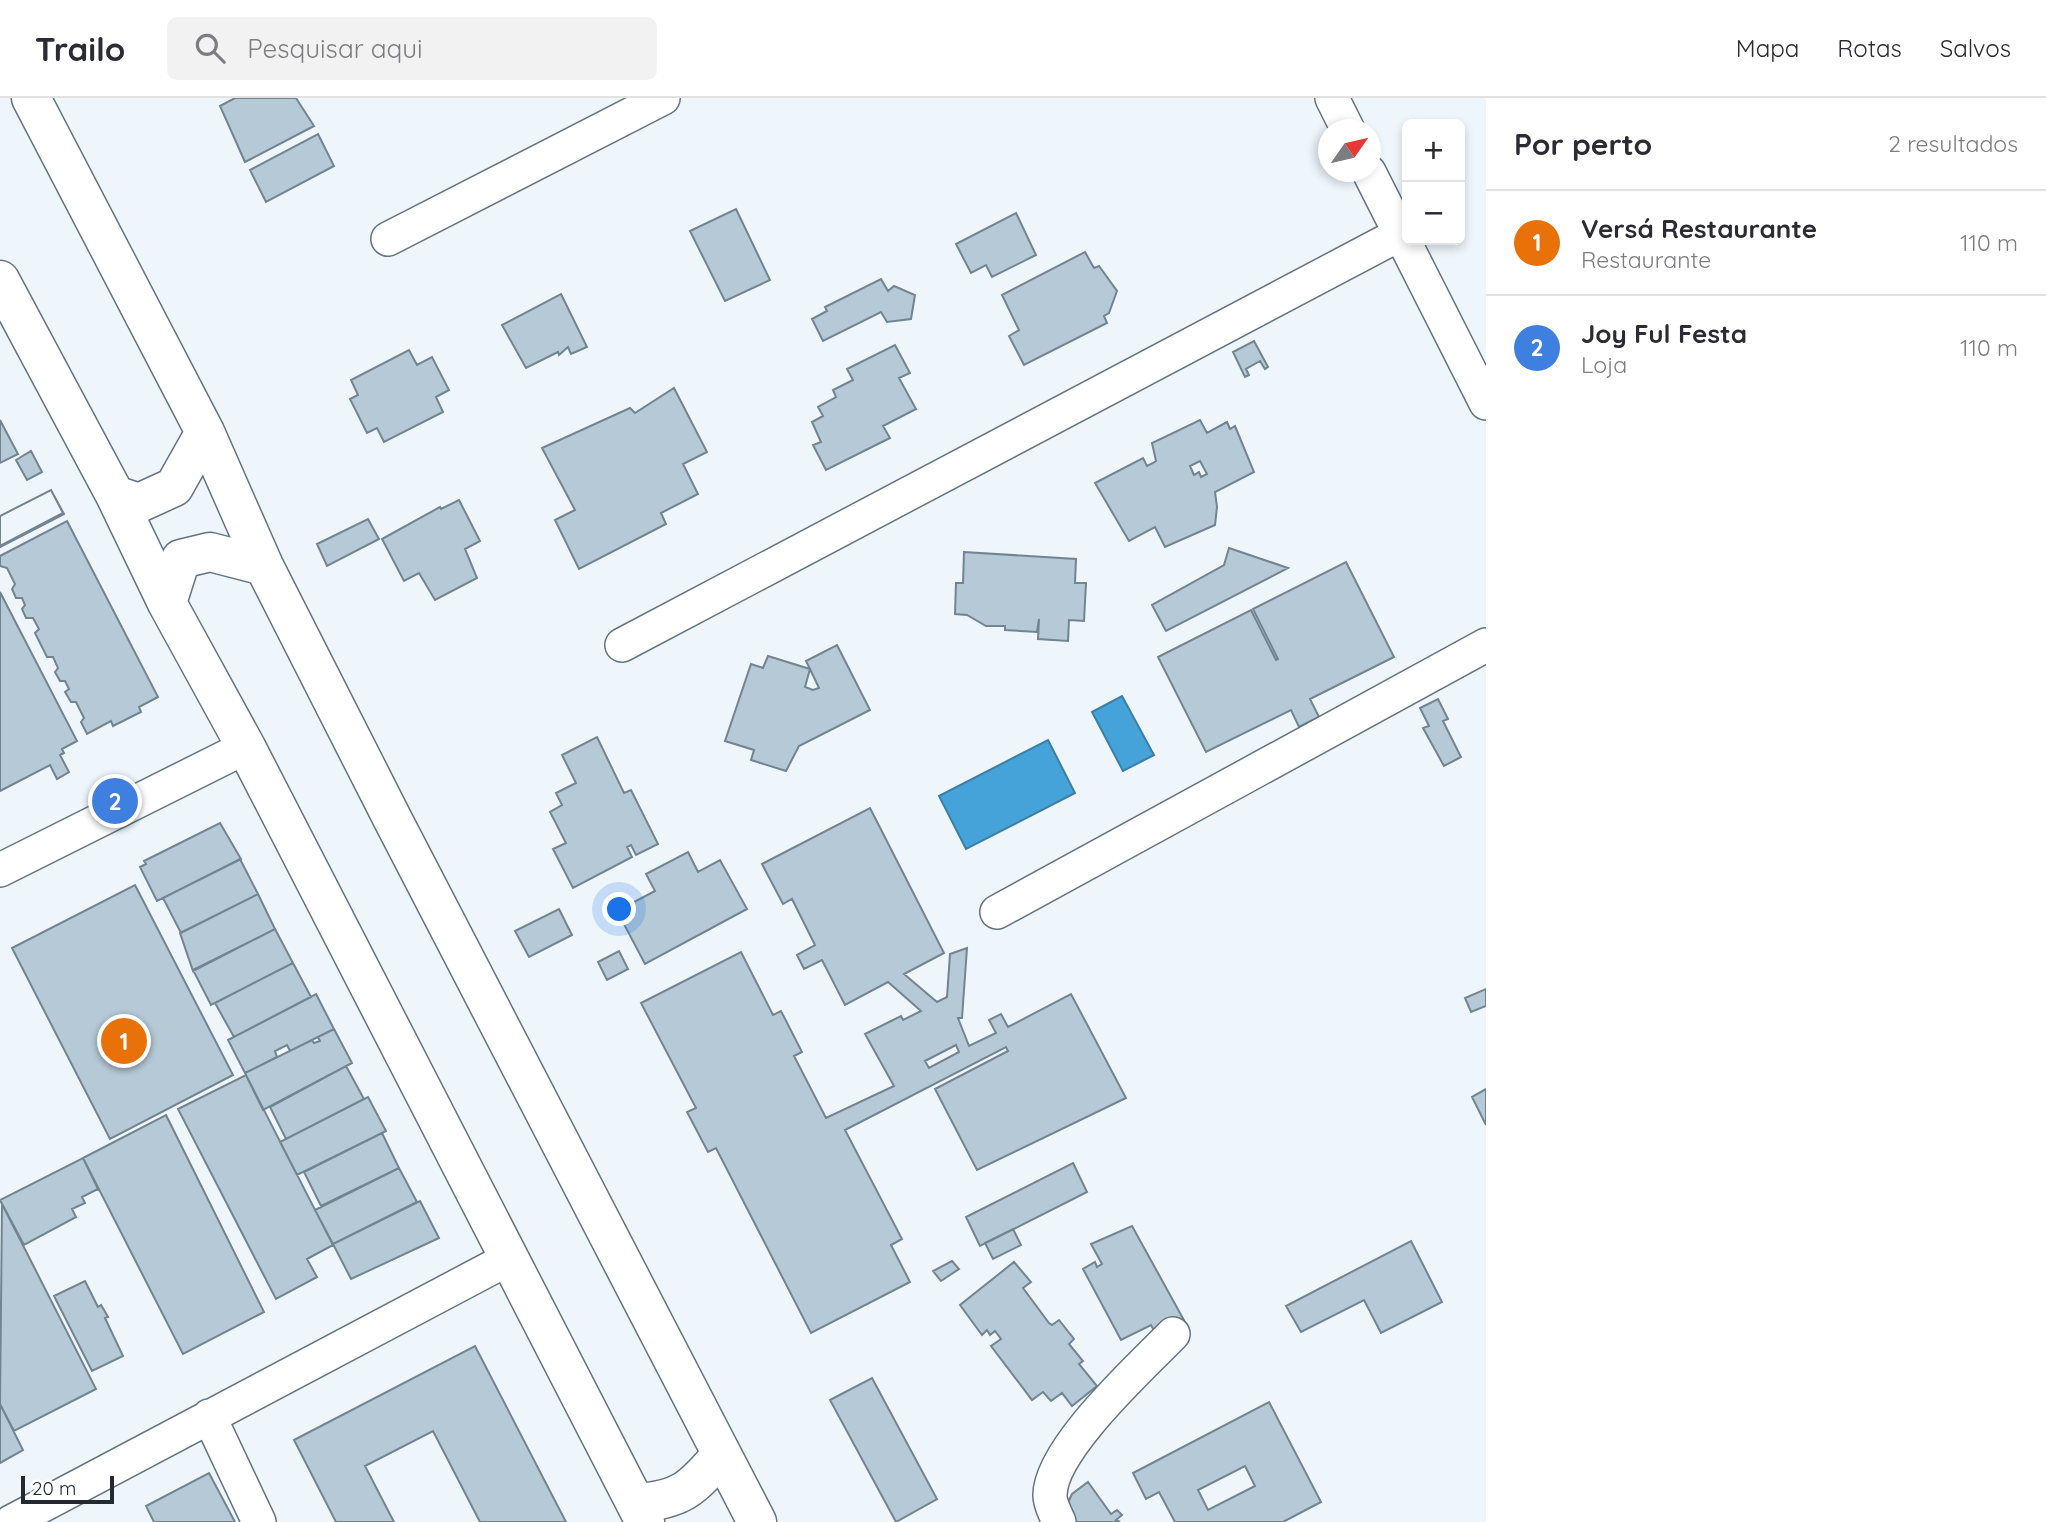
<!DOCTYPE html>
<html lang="pt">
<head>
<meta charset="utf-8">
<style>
  body { margin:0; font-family:Quicksand,sans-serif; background:#f2f2f3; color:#2b2b33 }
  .controls { position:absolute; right:21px; top:21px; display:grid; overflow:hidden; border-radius:10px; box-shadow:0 4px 10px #0003 }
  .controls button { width:63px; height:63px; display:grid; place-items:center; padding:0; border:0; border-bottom:2px solid #e1e1e2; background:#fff; color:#2b2b33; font:35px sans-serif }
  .compass { position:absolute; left:1318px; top:21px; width:63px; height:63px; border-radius:50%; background:#fff; box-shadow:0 4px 10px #0003; rotate:56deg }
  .scale { position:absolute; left:21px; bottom:18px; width:93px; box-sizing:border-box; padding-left:7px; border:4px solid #222a2f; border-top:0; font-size:19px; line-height:24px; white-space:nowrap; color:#222a2f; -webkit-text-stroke:5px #fff; paint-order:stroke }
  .you { position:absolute; left:620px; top:812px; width:24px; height:24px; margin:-18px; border:5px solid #fff; border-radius:50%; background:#1a73e8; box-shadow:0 0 0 10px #1a73e833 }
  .badge { display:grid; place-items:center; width:46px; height:46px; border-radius:50%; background:#c93b34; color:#fff; font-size:23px; font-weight:700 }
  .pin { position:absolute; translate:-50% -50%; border:4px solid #fff; box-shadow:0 2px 7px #0006 }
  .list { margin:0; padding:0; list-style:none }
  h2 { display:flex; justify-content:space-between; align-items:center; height:91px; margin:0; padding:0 28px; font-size:30px }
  h2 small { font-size:23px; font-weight:400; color:#7c7c81 }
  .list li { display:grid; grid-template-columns:46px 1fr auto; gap:21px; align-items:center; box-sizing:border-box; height:105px; padding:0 28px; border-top:2px solid #e1e1e2 }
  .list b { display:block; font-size:26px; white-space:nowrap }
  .list p { margin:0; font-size:23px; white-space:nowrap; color:#7c7c81 }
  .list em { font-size:23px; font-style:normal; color:#7c7c81 }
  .icon { flex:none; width:38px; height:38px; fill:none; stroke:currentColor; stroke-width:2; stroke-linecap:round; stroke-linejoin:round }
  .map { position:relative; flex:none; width:1486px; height:1424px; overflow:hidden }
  header { display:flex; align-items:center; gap:42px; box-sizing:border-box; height:98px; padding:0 35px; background:#fff; border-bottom:2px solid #e1e1e2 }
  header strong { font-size:33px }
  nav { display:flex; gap:38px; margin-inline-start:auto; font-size:24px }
  .search { width:490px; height:63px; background:#f2f2f3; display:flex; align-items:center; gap:18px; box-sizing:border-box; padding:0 24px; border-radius:10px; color:#7c7c81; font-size:26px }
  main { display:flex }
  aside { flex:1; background:#fff }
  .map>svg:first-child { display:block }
</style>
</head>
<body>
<header>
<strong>Trailo</strong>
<div class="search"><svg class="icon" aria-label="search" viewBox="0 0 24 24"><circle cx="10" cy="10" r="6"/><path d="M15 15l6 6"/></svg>Pesquisar aqui</div>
<nav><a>Mapa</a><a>Rotas</a><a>Salvos</a></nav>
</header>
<main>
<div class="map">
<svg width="1486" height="1424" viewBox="0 0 1486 1424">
  <rect width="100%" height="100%" fill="#eef6fc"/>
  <path fill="#45a3d9" stroke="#3a7fa6" stroke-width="2" d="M1122,598L1154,657L1123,673L1092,614Z
    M1048,642L1075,695L966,751L939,698Z"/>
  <path fill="#b5c9d7" stroke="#718490" stroke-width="2" fill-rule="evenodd" d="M235,0H296L314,28L245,64L220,8Z
    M318,36L334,68L266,104L250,72Z
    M736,111L770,182L725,203L690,133Z
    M1016,115L1036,157L992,179L986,167L971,175L956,146Z
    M1085,154L1094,170L1099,168L1117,193L1109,215L1104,218L1107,225L1024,267L1009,238L1019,232L1002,197Z
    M881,181L888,193L894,188L915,197L911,221L887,224L881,214L823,243L812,221L827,213L825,209Z
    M561,196L587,249L571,256L568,249L559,257L558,254L526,270L502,227Z
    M1254,243L1268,269L1265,271L1260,263L1246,271L1249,277L1245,279L1233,254Z
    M895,247L910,275L899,280L916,311L883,328L890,340L826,372L813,347L821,344L812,324L823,318L818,309L836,299L833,292L853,282L847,271Z
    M409,252L417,267L432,259L449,292L436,299L443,314L384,344L377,330L367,335L350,301L358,297L351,282Z
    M674,290L707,354L683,366L698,396L661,415L666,426L579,471L555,422L575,412L542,350L630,310L635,315Z
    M0,322L18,356L0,365Z
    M1200,322L1207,335L1227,324L1230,331L1235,328L1254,374L1215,394L1217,409L1215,427L1165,449L1155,429L1129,443L1095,385L1143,360L1147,368L1153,365L1156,363L1152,345ZM1200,363L1207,376L1201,379L1199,374L1194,377L1190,368Z
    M31,353L42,374L27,382L16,362Z
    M51,392L64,416L0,449V418Z
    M51,392L63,415L0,448V418Z
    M459,402L480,443L465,451L477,480L435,502L419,475L404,483L382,441L440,409L441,411Z
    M368,421L379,441L327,468L317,446Z
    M67,423L158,599L139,609L141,614L113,628L111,623L87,636L81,624L84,620L76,604H71L65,594L69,591L65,583H60L55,574L58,570L53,559H47L35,535L39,531L33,520H26L22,511L25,507L22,500H16L12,491L15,486L7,470L0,468V458Z
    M1229,450L1288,470L1166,533L1152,507L1224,467Z
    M964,454L1076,461L1075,485H1086L1084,523L1069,522L1068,543L1038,541L1039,521L1037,534L1005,532V528H986L967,517L955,516L956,485H963Z
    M1346,464L1394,559L1310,601L1319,619L1299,629L1291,612L1206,654L1158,559L1251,512L1276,562L1278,561L1253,511Z
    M0,494L77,643L62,651L64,655L60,657L69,674L57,681L50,667L0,693Z
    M837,547L870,612L799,648L786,673L751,662L754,652L725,643L751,566L763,570L768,558L810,571L806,563ZM810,571L819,590L813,592L805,589Z
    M1438,601L1448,621L1443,623L1461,659L1444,668L1423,630L1429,628L1420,610Z
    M597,639L624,695L631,692L658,746L636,757L631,747L627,749L632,759L573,790L553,751L566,745L550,714L562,707L556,695L576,685L562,657Z
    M870,710L944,855L904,876L937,904L947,899L950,856L967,850L962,920H958L969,948L996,935L989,922L1001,916L1008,929L1071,896L1126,1000L977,1072L935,991L1008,953L1006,949L845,1032L902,1141L891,1147L910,1184L811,1235L716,1050L708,1054L687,1014L696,1010L641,905L741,854L773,917L781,913L802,954L794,958L826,1020L894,988L865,936L901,918L903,922L921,913L888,884L845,907L822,862L804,871L797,857L815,847L792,801L783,806L762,766ZM956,947L959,954L929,970L925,963Z
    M220,725L241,761L157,803L140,769L146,766L144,763Z
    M688,754L698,774L720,762L747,811L645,866L617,813L655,793L646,776Z
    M240,761L258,796L181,835L163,800Z
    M135,787L233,977L110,1041L12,850Z
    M258,796L275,831L193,873L180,835Z
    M559,811L572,837L529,859L515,833Z
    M275,831L293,865L211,907L193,872Z
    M619,853L628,871L607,882L598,864Z
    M293,865L311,899L234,939L215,905Z
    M1486,891V908L1471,914L1465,900Z
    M316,896L334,931L290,953L287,947L275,953L277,959L245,975L228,942Z
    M334,931L352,965L263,1012L245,975L312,942L314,945L320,943L318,939Z
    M346,968L364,1001L286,1041L270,1009Z
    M246,977L333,1147L307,1161L317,1179L276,1201L178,1011Z
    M1486,991V1027L1472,999Z
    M368,999L386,1033L297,1077L280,1044Z
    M166,1017L264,1214L183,1256L83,1060Z
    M382,1035L399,1070L321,1108L304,1074Z
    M83,1060L98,1091L82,1099L85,1105L72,1111L76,1119L24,1147L0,1102Z
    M1073,1065L1087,1094L980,1148L966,1119Z
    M399,1070L417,1104L333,1146L315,1112Z
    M420,1103L439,1140L351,1181L333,1146Z
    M2,1106L96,1291L14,1333L0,1306Z
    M1132,1128L1185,1224L1157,1238L1151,1227L1121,1242L1083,1171L1095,1164L1097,1169L1102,1166L1091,1146Z
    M1013,1131L1021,1147L993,1161L985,1145Z
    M1411,1143L1442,1204L1381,1235L1364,1202L1301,1234L1286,1208Z
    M952,1163L959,1171L941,1183L933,1173Z
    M1014,1164L1031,1184L1023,1190L1049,1225L1052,1227L1059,1222L1074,1241L1069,1246L1083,1263L1079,1266L1097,1288L1072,1308L1062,1295L1051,1303L1043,1294L1032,1302L991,1248L1001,1241L995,1233L990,1237L987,1232L982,1237L960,1207Z
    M85,1183L98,1209L101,1207L104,1212L108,1219L105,1220L123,1258L92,1273L54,1198Z
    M475,1248L566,1424H480L433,1333L365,1368L394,1424H336L294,1342Z
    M872,1280L937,1401L896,1424L830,1302Z
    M1269,1304L1321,1404L1283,1424H1175L1159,1394L1146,1401L1133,1375ZM1245,1368L1255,1388L1208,1412L1198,1392Z
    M0,1306L23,1352L0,1365Z
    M209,1375L235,1424H154L146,1408Z
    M1088,1384L1111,1416L1117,1412L1122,1417L1116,1422L1120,1424H1069L1063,1415L1072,1396Z"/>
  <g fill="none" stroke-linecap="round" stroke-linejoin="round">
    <g stroke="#627480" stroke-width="36">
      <path id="minor" d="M1332,0L1348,32
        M1369,74L1486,305
        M388,141L663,0
        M622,547L1400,136
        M0,772L246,649
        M997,814L1486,547
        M209,1318L259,1424
        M11,1424L510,1160
        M1059,1424C1056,1417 1050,1406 1050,1398C1049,1352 1141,1269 1173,1236"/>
    </g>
    <g stroke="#627480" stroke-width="41">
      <path id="major" d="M31,0L205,334L264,468L393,722L757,1424
        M0,182L115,397L167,505L246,649L645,1424
        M115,397L139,405L174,389L205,334
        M167,505L181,461L210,454L264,468
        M636,1405C681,1402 692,1391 721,1357"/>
    </g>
    <use href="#minor" stroke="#fff" stroke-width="33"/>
    <use href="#major" stroke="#fff" stroke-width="38"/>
  </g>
</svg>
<div class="controls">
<button>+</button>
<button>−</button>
</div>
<svg class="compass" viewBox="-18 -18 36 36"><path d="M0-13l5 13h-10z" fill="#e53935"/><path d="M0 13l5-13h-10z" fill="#7c7c81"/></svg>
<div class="scale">20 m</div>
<div class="you"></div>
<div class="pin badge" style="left:124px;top:943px;background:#e8710a">1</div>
<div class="pin badge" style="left:115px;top:703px;background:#3f7fe0">2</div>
</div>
<aside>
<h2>Por perto<small>2 resultados</small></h2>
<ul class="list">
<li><span class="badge" style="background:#e8710a">1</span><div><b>Versá Restaurante</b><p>Restaurante</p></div><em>110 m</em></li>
<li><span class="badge" style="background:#3f7fe0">2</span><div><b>Joy Ful Festa</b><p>Loja</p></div><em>110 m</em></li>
</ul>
</aside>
</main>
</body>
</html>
